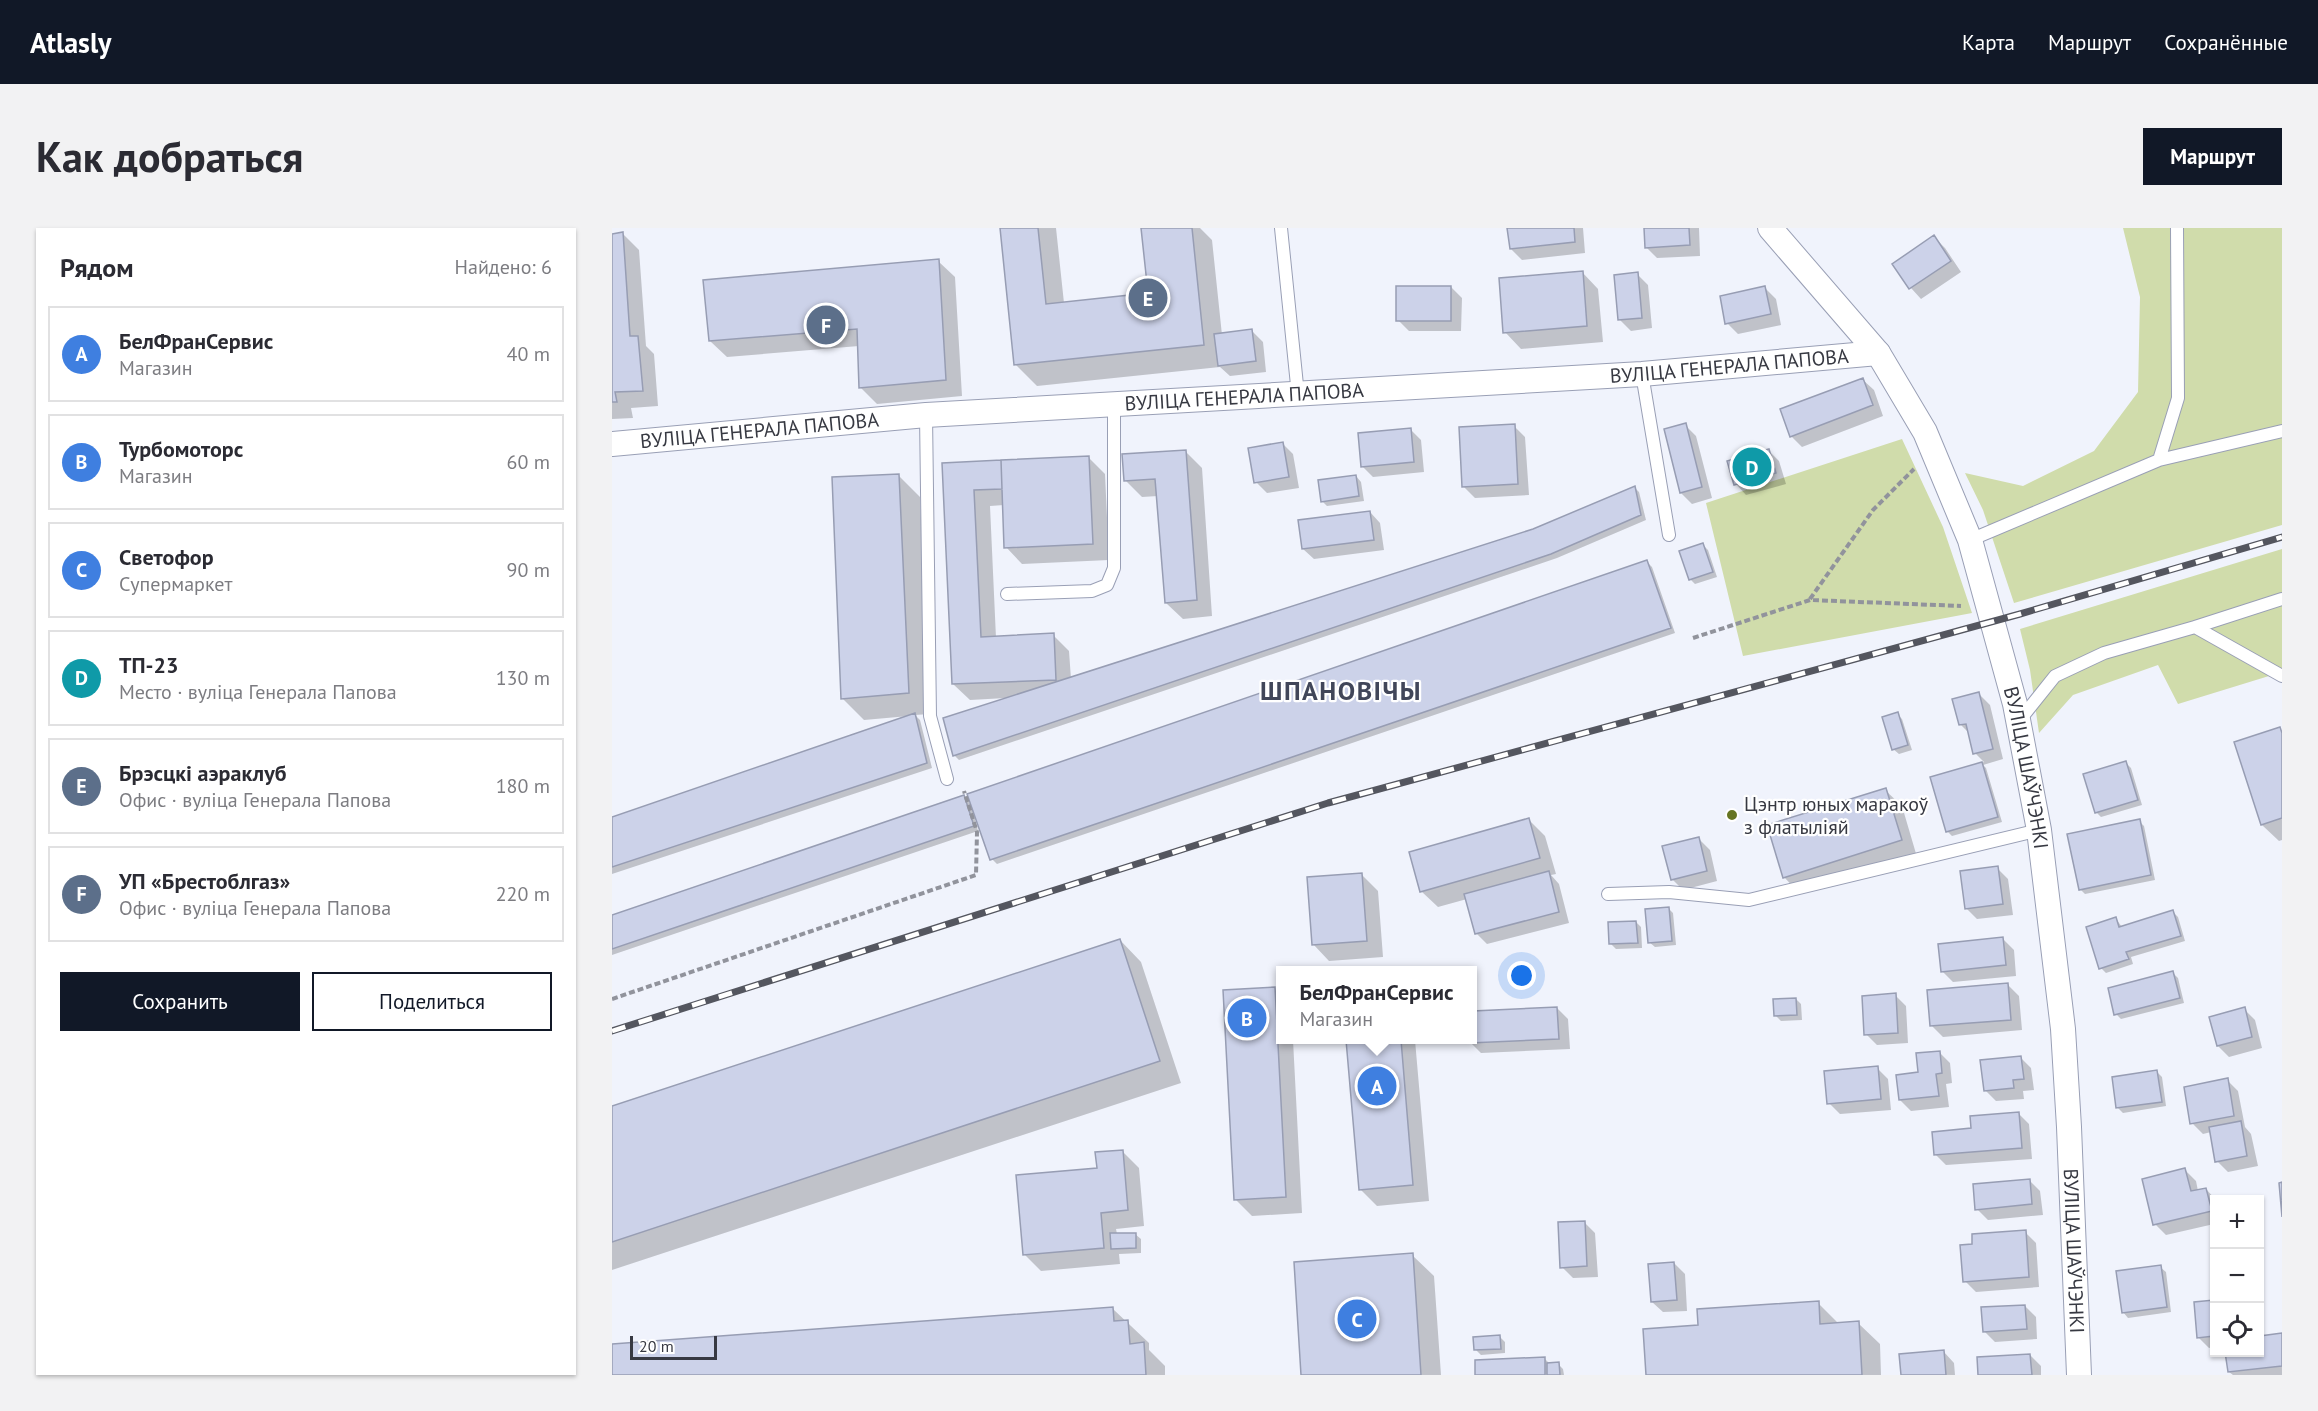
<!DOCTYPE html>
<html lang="ru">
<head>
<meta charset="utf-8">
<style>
  body { margin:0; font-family:"PT Sans",sans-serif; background:#f2f2f3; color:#2b2b33 }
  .controls { position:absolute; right:18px; bottom:18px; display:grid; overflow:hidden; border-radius:0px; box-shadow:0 2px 4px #0004 }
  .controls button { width:54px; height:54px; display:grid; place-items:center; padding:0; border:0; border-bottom:2px solid #e1e1e2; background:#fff; color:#2b2b33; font:30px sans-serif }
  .scale { position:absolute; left:18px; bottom:15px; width:87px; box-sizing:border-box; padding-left:6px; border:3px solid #373942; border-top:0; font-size:16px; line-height:21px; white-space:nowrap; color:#373942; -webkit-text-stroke:4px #fff; paint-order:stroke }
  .you { position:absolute; left:910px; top:748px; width:21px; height:21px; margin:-15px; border:4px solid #fff; border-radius:50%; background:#1a73e8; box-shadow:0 0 0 9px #1a73e833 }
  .badge { display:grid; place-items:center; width:39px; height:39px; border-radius:50%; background:#111827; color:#fff; font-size:20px; font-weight:700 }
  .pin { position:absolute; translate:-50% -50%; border:3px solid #fff; box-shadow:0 2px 6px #0006 }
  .popup { position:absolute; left:664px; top:738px; width:201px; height:78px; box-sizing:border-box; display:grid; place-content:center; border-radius:0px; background:#fff; filter:drop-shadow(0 2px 4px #0005); font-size:20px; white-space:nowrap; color:#7c7c81 }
  .popup b { font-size:22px; color:#2b2b33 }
  .popup::after { content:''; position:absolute; left:50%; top:100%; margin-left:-12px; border:12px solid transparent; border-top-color:#fff }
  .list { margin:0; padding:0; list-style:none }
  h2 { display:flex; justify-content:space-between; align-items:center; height:78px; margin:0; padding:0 24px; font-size:26px }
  h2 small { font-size:20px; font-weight:400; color:#7c7c81 }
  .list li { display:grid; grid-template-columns:39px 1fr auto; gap:18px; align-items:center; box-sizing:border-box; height:96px; margin:0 12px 12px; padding:0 12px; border:2px solid #e1e1e2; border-radius:0px }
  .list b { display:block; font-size:22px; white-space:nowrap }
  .list p { margin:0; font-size:20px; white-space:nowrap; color:#7c7c81 }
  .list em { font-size:20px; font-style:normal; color:#7c7c81 }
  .actions { display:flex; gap:12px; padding:18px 24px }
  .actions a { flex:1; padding:14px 0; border:2px solid #111827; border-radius:0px; text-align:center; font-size:21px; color:#111827 }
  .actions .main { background:#111827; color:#fff }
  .icon { flex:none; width:33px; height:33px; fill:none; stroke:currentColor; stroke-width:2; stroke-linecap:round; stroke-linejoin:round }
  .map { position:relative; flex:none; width:1670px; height:1147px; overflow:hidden; border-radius:0px }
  header { display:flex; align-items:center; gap:36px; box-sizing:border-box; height:84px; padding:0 30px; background:#111827; color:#fff }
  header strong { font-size:28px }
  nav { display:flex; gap:33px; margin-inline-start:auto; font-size:21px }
  .intro { display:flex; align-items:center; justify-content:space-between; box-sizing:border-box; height:144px; padding:0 36px }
  h1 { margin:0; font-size:42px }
  .button { padding:15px 27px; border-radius:0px; background:#111827; color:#fff; font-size:21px; font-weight:700 }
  main { display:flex; gap:36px; padding:0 36px }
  aside { flex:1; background:#fff; border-radius:0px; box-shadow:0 2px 4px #0004 }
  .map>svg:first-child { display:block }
</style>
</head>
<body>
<header>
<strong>Atlasly</strong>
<nav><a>Карта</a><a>Маршрут</a><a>Сохранённые</a></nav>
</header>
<div class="intro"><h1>Как добраться</h1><a class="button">Маршрут</a></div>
<main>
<aside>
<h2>Рядом<small>Найдено: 6</small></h2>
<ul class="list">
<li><span class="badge" style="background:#3f7fe0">A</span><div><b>БелФранСервис</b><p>Магазин</p></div><em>40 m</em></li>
<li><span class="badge" style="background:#3f7fe0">B</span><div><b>Турбомоторс</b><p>Магазин</p></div><em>60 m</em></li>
<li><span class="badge" style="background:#3f7fe0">C</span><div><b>Светофор</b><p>Супермаркет</p></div><em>90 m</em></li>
<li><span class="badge" style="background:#0f9aa8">D</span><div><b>ТП-23</b><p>Место · вуліца Генерала Папова</p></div><em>130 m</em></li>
<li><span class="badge" style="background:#5c6f8a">E</span><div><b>Брэсцкі аэраклуб</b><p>Офис · вуліца Генерала Папова</p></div><em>180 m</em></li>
<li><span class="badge" style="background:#5c6f8a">F</span><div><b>УП «Брестоблгаз»</b><p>Офис · вуліца Генерала Папова</p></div><em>220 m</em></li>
</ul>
<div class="actions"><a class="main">Сохранить</a><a>Поделиться</a></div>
</aside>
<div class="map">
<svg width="1670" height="1147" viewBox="0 0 1670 1147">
  <rect width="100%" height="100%" fill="#f0f3fc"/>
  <path fill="#d0dcab" d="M1511,0H1670V297L1402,375L1371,282L1353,245L1411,258L1482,223L1526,164L1528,69Z
    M1290,211L1331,299L1360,385L1131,428L1094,275Z
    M1670,321V444L1566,476L1546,437L1461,467L1427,505L1418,442L1408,401Z"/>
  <path fill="#0003" d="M389,0H444L452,75L538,66L530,0H588L600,12L610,107L640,103L651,114L654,144L618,148L608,139L425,158L403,136Z
    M897,0H971L973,25L910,32L899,21Z
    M1033,0H1087L1088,28L1045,30L1034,19Z
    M11,6L27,22L34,118L42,126L46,178L19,180L21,190L0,191V7Z
    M1322,9L1333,20L1349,44L1309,71L1299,60Z
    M326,33L343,49L350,168L265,176L249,160L247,118L115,129L98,113Z
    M970,44L986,61L991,114L909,121L893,104Z
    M1025,46L1036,57L1040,100L1019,103L1008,92Z
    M839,59L850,70L849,103H797L786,92Z
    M1153,60L1164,71L1169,97L1126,106L1115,95Z
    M1251,152L1262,162L1271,188L1190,219L1179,208Z
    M1073,197L1084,208L1100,270L1080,276L1069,265Z
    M902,198L913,209L917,267L863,270L852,259Z
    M798,201L809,212L812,244L761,249L750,238Z
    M670,215L681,226L687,260L655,265L644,254Z
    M1156,222L1167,233L1174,256L1134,267L1124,256Z
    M573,223L590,240L600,388L571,391L554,375L546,268L530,269L513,252Z
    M477,230L493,246L497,332L410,336L394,319L392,277L378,278L384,410L441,407L457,423L459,451L922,303L1022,259L1027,264L1034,292L945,330L347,532L342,527L394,470L358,472L341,456L332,236Z
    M287,248L308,269L318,486L303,487L308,492L320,540L0,646V591L297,488L252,492L230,470Z
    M744,248L749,254L752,273L715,278L710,273Z
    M758,284L768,295L772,322L702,331L691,321Z
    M1091,317L1096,322L1105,349L1083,356L1078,351Z
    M1035,334L1040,339L1063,405L385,636L380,631Z
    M1367,466L1378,477L1391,531L1371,537L1374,540L1390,594L1340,608L1335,603L1320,550L1372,534L1363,525L1358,506L1349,497Z
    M1285,486L1290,491L1300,522L1287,526L1281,521Z
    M1667,500L1670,503V612L1667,613L1650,597Z
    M1514,535L1519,540L1530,577L1489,589L1484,584Z
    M1273,562L1290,578L1305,629L1188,666L1172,649Z
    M351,569L359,576L366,603L0,727V689Z
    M917,592L933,608L944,646L939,647L947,656L957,695L875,716L864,705L855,671L826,679L809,663Z
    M1527,593L1532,598L1543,652L1473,666L1468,661Z
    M1087,611L1098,622L1105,653L1071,662L1060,651Z
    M1385,640L1396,651L1401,687L1365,691L1354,680Z
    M749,646L766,663L771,729L717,733L701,716Z
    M1056,680L1061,685L1064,717L1043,719L1037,714Z
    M1561,684L1566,689L1573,713L1519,729L1521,736L1494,745L1489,740L1504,691L1510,699Z
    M1024,694L1029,699L1030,720L1004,721L999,716Z
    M1391,711L1402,722L1404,748L1341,754L1330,743Z
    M508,712L529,734L569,855L0,1042V880Z
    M1561,745L1566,750L1572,775L1509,791L1504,786Z
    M1396,757L1407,768L1410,802L1331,809L1320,798Z
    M662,761L669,768V812H681L690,985L640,988L624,972Z
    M1283,767L1294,778L1296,815L1265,817L1254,806Z
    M1184,771L1189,776L1190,792L1169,793L1164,788Z
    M945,780L956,791L958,821L869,825L858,814V812H861V784Z
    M1632,781L1643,792L1650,820L1617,829L1606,818L1599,790Z
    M736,812H803L817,973L765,978L748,961Z
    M1327,824L1338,835L1340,855L1334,856L1337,879L1299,883L1288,872Z
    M1408,829L1419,840L1422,862L1411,863L1412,871L1384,873L1373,862Z
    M1265,840L1276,851L1279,882L1228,886L1217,875Z
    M1545,844L1550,849L1554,878L1511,885L1505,879Z
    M1615,852L1626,863L1633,899L1639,906L1646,938L1616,944L1605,933L1599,904L1591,906L1580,895Z
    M1406,885L1417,896L1420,931L1334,937L1323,926L1361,902Z
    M510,923L527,940L532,998L504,1001L505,1006H523L529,1011V1025L507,1026L508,1036L429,1043L412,1026L487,941Z
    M1573,942L1584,953L1586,963L1594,961L1604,972L1602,996L1554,1007L1543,996Z
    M1417,952L1428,963L1431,987L1376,992L1365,981Z
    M972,994L983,1005L986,1049L961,1050L950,1039Z
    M1413,1004L1424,1015L1427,1059L1364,1064L1353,1053L1362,1017Z
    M800,1027L822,1048L829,1147H691Z
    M1062,1035L1073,1046L1075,1083L1051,1084L1040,1074Z
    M1548,1039L1554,1044L1559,1084L1516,1090L1511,1084Z
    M1602,1074V1119L1597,1120L1586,1109L1583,1075Z
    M1206,1075L1227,1096L1246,1095L1268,1116L1269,1147H1035L1087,1099Z
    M1413,1078L1424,1089L1425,1111L1383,1114L1372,1103Z
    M501,1081L537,1115V1122L553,1138V1147H0V1117Z
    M1670,1107V1147H1621L1617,1144L1648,1124V1110Z
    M888,1109L893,1114V1125L869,1127L864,1122Z
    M1332,1124L1342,1135L1343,1147H1290Z
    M1418,1127L1429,1138V1147H1367Z
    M932,1130L938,1136H946L951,1141L952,1147H865Z"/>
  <path fill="#ccd2e9" stroke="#979db3" stroke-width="1.5" d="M388,0H426L434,76L536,65L529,0H580L592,117L402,137Z
    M895,0H962L963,14L898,21Z
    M1032,0H1077L1078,17L1033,20Z
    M11,4L18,108H26L31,163L3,164L5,174H0V6Z
    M1322,7L1339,33L1297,61L1280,36Z
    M327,31L334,152L247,160L245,101L97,113L91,52Z
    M971,43L975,98L891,105L887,50Z
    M1026,44L1030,90L1006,92L1002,47Z
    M784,58H839V93H784Z
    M1153,58L1159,86L1113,96L1108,68Z
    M640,101L644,133L606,138L602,106Z
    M1251,150L1261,177L1178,209L1168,181Z
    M1074,195L1090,259L1068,265L1052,201Z
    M903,196L906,256L850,259L847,199Z
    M799,200L802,234L749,239L746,205Z
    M671,214L677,249L642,255L636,220Z
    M1157,221L1164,245L1122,257L1115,233Z
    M574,222L585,372L553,375L543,251L512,253L510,226Z
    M477,228L481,316L392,320L389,232Z
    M389,232L390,261L362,262L369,409L442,405L444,452L340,456L330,235Z
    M287,246L297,465L229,471L220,249Z
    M744,247L747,268L709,274L706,252Z
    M1023,258L1029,287L939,326L341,528L331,490L921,301Z
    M758,283L762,312L690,321L686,292Z
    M1091,315L1101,344L1077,352L1067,323Z
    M1035,332L1059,400L378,632L355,566Z
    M1367,464L1381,521L1361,526L1354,496L1347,497L1340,471Z
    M1286,484L1296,517L1280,522L1270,489Z
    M303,485L315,535L0,639V589Z
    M1668,499L1670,505V590L1649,597L1622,514Z
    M1514,533L1526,572L1483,585L1471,546Z
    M1370,534L1386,589L1334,604L1318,549Z
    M1274,560L1290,612L1171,650L1155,597Z
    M352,567L362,598L0,721V687Z
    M917,590L928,630L808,664L797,624Z
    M1528,591L1539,647L1467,662L1455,606Z
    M1087,609L1095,643L1059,652L1050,618Z
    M1386,638L1391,676L1353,681L1348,643Z
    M937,643L947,684L863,706L852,666Z
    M750,645L755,713L700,717L695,649Z
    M1057,679L1060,713L1036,715L1033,681Z
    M1561,682L1569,708L1514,724L1517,731L1487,741L1474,699L1504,689L1507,699Z
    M1024,693L1026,715L997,716L996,694Z
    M1391,709L1394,737L1329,744L1326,716Z
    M508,711L548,833L0,1014V878Z
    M1561,743L1568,770L1502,787L1496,760Z
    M1396,755L1399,792L1318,798L1315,762Z
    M663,759L674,969L622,972L611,762Z
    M1284,765L1286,805L1252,807L1250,768Z
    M1184,770L1185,787L1162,788L1161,771Z
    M945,779L947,811L857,815L856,812H861V783Z
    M1633,779L1640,809L1605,818L1597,789Z
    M734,812H789L801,957L747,962Z
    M1328,823L1330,845L1324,846L1327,868L1287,872L1284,847L1306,844L1304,825Z
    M1409,828L1412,851L1401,852L1402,860L1372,863L1368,832Z
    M1266,838L1269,871L1215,876L1212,843Z
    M1545,842L1550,874L1504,880L1500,849Z
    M1616,850L1622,888L1578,896L1572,859Z
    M1407,884L1410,920L1322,927L1320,904L1359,900L1358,888Z
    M1629,893L1635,928L1603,934L1597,899Z
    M511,922L516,982L489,985L492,1020L411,1027L404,947L485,940L483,924Z
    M1573,940L1579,963L1594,960L1600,983L1541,997L1530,951Z
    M1418,951L1420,976L1363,982L1361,956Z
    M1670,954V989L1667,955Z
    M973,993L975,1038L948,1040L946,994Z
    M1414,1002L1417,1049L1351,1054L1348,1017L1360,1016V1006Z
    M498,1005H524V1020L499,1021Z
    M801,1025L809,1147H689L682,1034Z
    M1062,1034L1065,1072L1039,1074L1036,1036Z
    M1549,1037L1555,1079L1510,1085L1504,1043Z
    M1602,1072V1108L1585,1110L1582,1074Z
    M1207,1073L1208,1096L1247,1093L1250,1147H1034L1031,1101L1086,1097L1085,1081Z
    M1413,1077L1415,1101L1371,1104L1369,1079Z
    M501,1079L502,1093L516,1092L518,1116L532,1114L534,1147H0V1116Z
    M1670,1105V1138L1616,1144L1613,1124H1648V1108Z
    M888,1107L889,1121L862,1122L861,1109Z
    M1332,1122L1334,1147H1289L1287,1126Z
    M1418,1126L1420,1147H1366L1365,1129Z
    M933,1129V1147H863V1132Z
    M947,1134L948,1147H935V1135Z"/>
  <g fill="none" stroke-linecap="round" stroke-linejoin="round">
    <g stroke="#999fb5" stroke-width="14">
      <path id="lane" d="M669,0L686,167
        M1030,146L1057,307
        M314,187L318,488L335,551
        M1547,232L1670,203
        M1358,312L1547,232L1566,170L1565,0
        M395,366L480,363L495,357L502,340V177
        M1583,399L1670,371
        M1407,493L1443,448L1492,425L1583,399L1670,448
        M996,666L1057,664L1137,672L1427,602"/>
    </g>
    <g stroke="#999fb5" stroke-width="26">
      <g id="street">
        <path id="s1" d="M1158,0L1266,125L1313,204L1358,312L1403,476L1427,602L1451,801L1457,899L1467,1147"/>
        <path id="s2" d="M0,216L314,187L1030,146L1266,125"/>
      </g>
    </g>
    <path stroke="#91939c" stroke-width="4" stroke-dasharray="6 3" stroke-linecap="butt" d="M1198,371L1261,282L1302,241
      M1081,410L1198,372L1349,378
      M0,771L364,647L365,604L352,563"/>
    <use href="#lane" stroke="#fff" stroke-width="12"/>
    <use href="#street" stroke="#fff" stroke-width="24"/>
    <g stroke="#54565f" stroke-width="7">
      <path id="rail" d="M0,803L716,575L1408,386L1670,309"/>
    </g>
    <use href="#rail" stroke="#fff" stroke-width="4.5" stroke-dasharray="14" stroke-linecap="butt"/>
  </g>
  <circle fill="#667522" stroke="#fff" stroke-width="2" cx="1120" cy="587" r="6"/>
  <g text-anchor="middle" stroke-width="4.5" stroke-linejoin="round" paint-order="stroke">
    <g font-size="20" fill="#373942" stroke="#fff">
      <text dy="7" stroke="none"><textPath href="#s2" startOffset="1120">ВУЛІЦА ГЕНЕРАЛА ПАПОВА</textPath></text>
      <text dy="7" stroke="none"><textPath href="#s2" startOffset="634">ВУЛІЦА ГЕНЕРАЛА ПАПОВА</textPath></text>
      <text dy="7" stroke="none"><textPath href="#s2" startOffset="148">ВУЛІЦА ГЕНЕРАЛА ПАПОВА</textPath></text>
      <text dy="7" stroke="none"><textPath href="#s1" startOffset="609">ВУЛІЦА ШАЎЧЭНКІ</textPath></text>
      <text dy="7" stroke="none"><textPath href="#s1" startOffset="1095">ВУЛІЦА ШАЎЧЭНКІ</textPath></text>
    </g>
    <g font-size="20" fill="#373942" stroke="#fff" text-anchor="start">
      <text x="1132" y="583">Цэнтр юных маракоў<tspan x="1132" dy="23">з флатыліяй</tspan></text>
    </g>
    <g font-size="26" font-weight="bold" letter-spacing="1.5" fill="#414659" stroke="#fff">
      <text x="729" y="472">ШПАНОВІЧЫ</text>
    </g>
  </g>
</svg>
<div class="controls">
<button>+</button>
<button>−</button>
<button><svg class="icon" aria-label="locate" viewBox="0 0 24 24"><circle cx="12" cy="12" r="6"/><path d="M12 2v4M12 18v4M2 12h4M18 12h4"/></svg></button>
</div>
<div class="scale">20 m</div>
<div class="you"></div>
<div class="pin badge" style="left:765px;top:858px;background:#3f7fe0">A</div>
<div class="popup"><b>БелФранСервис</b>Магазин</div>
<div class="pin badge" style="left:635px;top:790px;background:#3f7fe0">B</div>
<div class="pin badge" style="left:745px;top:1091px;background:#3f7fe0">C</div>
<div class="pin badge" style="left:1140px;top:239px;background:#0f9aa8">D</div>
<div class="pin badge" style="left:536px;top:70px;background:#5c6f8a">E</div>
<div class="pin badge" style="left:214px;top:97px;background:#5c6f8a">F</div>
</div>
</main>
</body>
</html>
